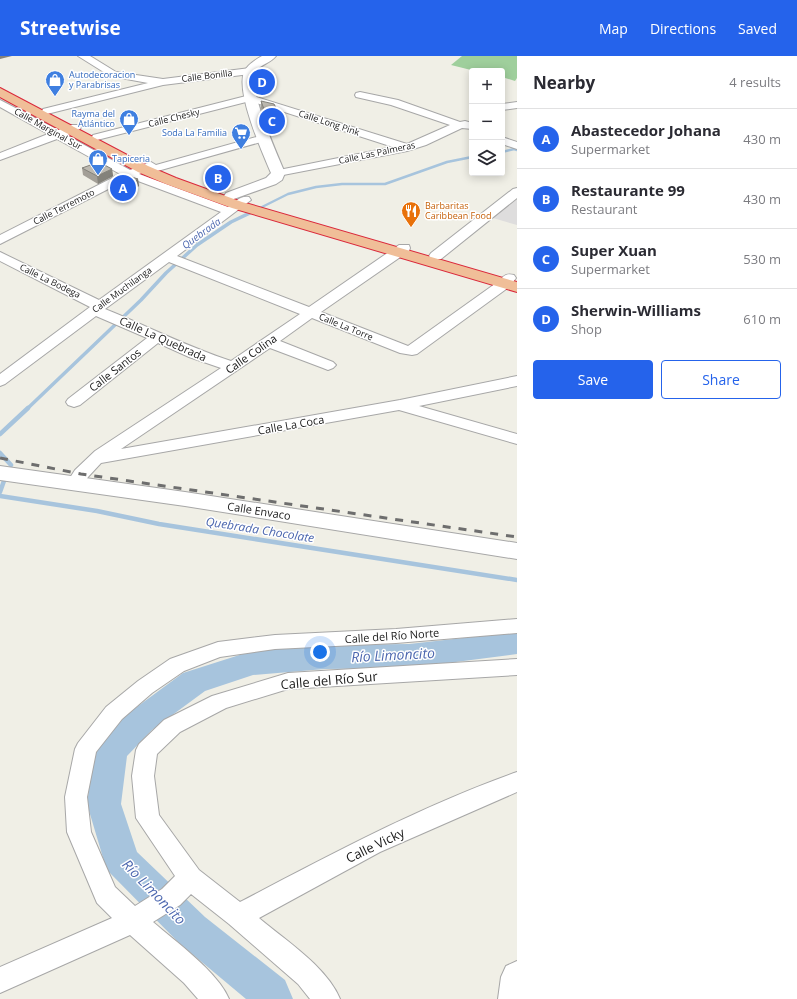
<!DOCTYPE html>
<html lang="en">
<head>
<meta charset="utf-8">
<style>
  body { margin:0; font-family:"Open Sans",sans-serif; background:#f7f7f7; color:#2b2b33 }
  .controls { position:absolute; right:12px; top:12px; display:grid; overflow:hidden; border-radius:4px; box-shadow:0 2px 10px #0003 }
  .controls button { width:36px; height:36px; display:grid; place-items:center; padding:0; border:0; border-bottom:1px solid #e1e1e2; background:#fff; color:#2b2b33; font:20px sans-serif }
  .you { position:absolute; left:320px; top:596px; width:14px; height:14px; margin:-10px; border:3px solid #fff; border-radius:50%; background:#1a73e8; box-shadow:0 0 0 6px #1a73e833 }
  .badge { display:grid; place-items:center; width:26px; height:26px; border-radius:50%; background:#2563eb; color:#fff; font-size:13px; font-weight:700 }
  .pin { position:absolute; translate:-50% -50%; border:2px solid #fff; box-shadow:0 1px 4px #0006 }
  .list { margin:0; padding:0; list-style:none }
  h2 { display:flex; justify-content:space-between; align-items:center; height:52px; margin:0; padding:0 16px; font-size:17px }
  h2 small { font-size:13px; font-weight:400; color:#7c7c81 }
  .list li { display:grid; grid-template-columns:26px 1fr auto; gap:12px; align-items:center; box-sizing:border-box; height:60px; padding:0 16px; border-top:1px solid #e1e1e2 }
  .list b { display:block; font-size:15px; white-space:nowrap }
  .list p { margin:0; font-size:13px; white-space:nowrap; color:#7c7c81 }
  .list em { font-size:13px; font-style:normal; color:#7c7c81 }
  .actions { display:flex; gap:8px; padding:12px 16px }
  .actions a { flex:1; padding:9px 0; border:1px solid #2563eb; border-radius:4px; text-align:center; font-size:14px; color:#2563eb }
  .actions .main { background:#2563eb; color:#fff }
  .icon { flex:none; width:22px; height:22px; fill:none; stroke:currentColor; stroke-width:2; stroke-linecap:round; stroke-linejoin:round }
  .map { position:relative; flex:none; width:517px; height:943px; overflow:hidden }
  header { display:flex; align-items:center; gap:24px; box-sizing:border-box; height:56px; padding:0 20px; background:#2563eb; color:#fff }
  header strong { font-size:19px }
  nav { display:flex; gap:22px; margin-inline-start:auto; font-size:14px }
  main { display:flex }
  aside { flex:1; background:#fff }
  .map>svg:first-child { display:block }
</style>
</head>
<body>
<header>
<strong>Streetwise</strong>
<nav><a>Map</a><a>Directions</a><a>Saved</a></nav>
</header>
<main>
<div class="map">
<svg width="517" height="943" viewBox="0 0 517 943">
  <rect width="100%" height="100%" fill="#f0efe6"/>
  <path fill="#dedddd" d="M517,143V169L493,162Z"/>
  <path fill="#9fcf9c" d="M462,0H517V22L515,25L502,21V15H475L451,9Z"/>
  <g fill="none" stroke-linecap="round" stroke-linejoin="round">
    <path stroke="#a7c4dd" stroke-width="2.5" d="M502,96L514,93L517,94
      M256,154L288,138L316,131L342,128H385L447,106L472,101"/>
    <path stroke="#a7c4dd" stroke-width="3.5" d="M27,353L141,244L166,217L197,189L231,166L258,153"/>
    <path stroke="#a7c4dd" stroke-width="4.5" d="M0,378L28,352
      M0,397L11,409
      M0,436L5,422
      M0,440L97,455L159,468L517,524"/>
    <path fill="#a7c4dd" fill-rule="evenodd" d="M517,576V598L409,612L325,613L253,619L205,635L152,674L127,700L121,748L137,796L205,861L285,924L293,943H246L179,887L109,816L104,805L87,748L94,695L99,685L130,656L183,617L252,595L325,589L409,588Z"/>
    <g stroke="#a7a7a7" stroke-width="2">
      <path id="minor" d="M78,0H90L116,16L163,23L250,12L255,15L250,18L163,29L47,58L43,57L42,55L43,53L148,27L110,20Z
        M360,36L398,44L460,66L465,65L472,67V73L462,72L426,89L407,95L278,120L274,119L272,117L274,115L393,91L250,45L97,84L92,81L93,79L250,39L407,88L450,69L391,49L356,41L355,39L356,37Z
        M0,44L58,74L72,69H80L81,71L80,73L66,79L130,114L151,106L156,109L260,80H268L269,82L268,84L161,114L157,115L152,113L139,118L228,151C235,146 241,139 249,141L251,144L177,200L309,251L399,189H409L410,192L409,195L321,256L408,290L499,225C504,220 506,217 514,219L516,222L509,231L417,298L412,299L400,297L312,262L280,285L333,306L336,309L333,312L328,314L323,312L270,292L121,393L400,344L517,320V330L419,350L517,378V388L399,354L101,407L88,421L81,432L75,434L69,432L66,428L75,414L95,395L221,312L189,301L158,287L80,349L74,351L68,349L66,346L68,343L147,282L96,260L5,328L0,330V318L90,251L0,205V196L99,244L221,156L130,122L0,188V179L120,118L57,83L0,104V97L48,78L0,51ZM169,206L300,258L231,305C188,291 147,270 105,253Z
        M517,46V52L502,54V48Z
        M502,81L517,86V93L502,88Z
        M517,132V142L441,203H431L429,200L431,197L513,133Z
        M517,563V577L396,587L275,593L220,601L184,615L152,637L122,663L96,696L87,741L91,776L115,831L135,850L162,833L175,820L136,762L132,720L136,694L139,688L164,664L212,640L288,617L517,603V619L288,633L226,652L180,676L157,698L154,720L159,759L199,814L240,846C330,799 421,750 517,716V736L380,796L259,862C285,884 327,911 340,943H310L298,928L229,868L191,838L180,849L153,866C176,886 218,916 229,943H198L184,927L130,879L0,937V911L112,862L97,847L67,776L65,741L75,693L78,687L106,651L138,625L170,603L218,586L275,579L396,573Z"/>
    </g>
    <g stroke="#a7a7a7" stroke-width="2">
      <path id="tertiary" d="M262,0H276C271,7 261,8 256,15C246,30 278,100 285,117L282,124L276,128L231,144L226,143L224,140L226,137L266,122L271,117C262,96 236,37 244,16C247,9 255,4 262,0Z
        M0,410L185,436L517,487V503L185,450L0,424Z
        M517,905V943H498L501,921L506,910Z"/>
    </g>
    <g stroke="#da283b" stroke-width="2">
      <path id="trunk" d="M0,32L148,110L176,122L242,146L517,226V236L232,152L166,128L138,116L0,41Z"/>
    </g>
    <use href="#minor" fill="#fff" fill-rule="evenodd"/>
    <use href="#tertiary" fill="#fff" fill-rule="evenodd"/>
    <use href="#trunk" fill="#f0be98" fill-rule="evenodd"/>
    <path stroke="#6e6e6e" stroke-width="3" stroke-dasharray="8 8" stroke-linecap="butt" d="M0,402L81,418L517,481"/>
  </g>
  <path fill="#a39f97" d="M261,45L282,63V69L268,70L261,52Z
    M82,112L112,113L113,120L98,128L83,119Z
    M138,123L139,130L123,139L109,134V127Z"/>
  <path fill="#84827b" d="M0,0H12L0,3Z
    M112,113L113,120L98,128L97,120Z
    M138,123L139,130L123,139L122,132Z"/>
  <path fill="#bdb9b0" stroke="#84827b" d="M261,45L274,48L282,63L268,64Z
    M99,106L112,113L97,120L82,112Z
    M125,119L138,123L122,132L109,127Z"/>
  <defs>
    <g id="shop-pin" transform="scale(1)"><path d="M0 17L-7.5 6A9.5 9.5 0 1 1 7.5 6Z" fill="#3f7fe0" stroke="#fff"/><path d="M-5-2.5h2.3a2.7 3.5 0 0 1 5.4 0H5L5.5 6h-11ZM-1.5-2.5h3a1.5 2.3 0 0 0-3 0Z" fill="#fff"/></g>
    <g id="supermarket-pin" transform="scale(1)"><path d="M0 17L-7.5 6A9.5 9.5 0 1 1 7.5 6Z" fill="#3f7fe0" stroke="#fff"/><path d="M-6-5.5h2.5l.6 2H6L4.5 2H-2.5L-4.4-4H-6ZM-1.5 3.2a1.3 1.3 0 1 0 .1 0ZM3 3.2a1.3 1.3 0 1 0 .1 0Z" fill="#fff"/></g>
    <g id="restaurant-pin" transform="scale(1)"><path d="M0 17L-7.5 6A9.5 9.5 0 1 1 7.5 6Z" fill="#e8710a" stroke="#fff"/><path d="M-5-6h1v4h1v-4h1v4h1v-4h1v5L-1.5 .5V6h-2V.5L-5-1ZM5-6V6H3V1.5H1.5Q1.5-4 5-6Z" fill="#fff"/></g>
  </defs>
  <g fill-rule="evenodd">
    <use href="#shop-pin" x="55" y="24"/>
    <use href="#shop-pin" x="129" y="63"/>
    <use href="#supermarket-pin" x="241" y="77"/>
    <use href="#shop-pin" x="98" y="103"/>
    <use href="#restaurant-pin" x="411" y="155"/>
  </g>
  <g text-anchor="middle" stroke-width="3" stroke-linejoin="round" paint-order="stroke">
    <g font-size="9" fill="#366cbe" stroke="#fff" text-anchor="start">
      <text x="69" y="22">Autodecoracion<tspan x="69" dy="10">y Parabrisas</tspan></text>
      <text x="115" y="61" text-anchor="end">Rayma del<tspan x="115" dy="10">Atlántico</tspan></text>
      <text x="227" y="80" text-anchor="end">Soda La Familia</text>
      <text x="112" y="106">Tapiceria</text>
    </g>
    <g font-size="9" fill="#202020" stroke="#fff">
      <text transform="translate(207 20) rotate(-7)" y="3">Calle Bonilla</text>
      <text transform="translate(174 62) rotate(-14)" y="3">Calle Chesky</text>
      <text transform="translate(329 67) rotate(18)" y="3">Calle Long Pink</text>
      <text transform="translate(48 73) rotate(29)" y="3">Calle Marginal Sur</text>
      <text transform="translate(377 97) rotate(-12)" y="3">Calle Las Palmeras</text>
      <text transform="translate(64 151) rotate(-27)" y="3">Calle Terremoto</text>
      <text transform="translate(50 225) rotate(26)" y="3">Calle La Bodega</text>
      <text transform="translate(122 234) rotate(-36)" y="3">Calle Muchilanga</text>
      <text transform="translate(346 271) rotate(22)" y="3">Calle La Torre</text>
    </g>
    <g font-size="9" fill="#c56008" stroke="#fff" text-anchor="start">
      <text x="425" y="153">Barbaritas<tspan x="425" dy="10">Caribbean Food</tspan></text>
    </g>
    <g font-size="10" font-style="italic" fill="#4c67af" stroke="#fff">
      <text transform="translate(201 177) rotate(-36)" y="4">Quebrada</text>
    </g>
    <g font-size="11" fill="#202020" stroke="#fff">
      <text transform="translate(163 283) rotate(24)" y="4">Calle La Quebrada</text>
      <text transform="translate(251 298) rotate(-35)" y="4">Calle Colina</text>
      <text transform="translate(115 314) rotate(-38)" y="4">Calle Santos</text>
      <text transform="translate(291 369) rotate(-10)" y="4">Calle La Coca</text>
      <text transform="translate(259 455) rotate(9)" y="4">Calle Envaco</text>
      <text transform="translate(392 580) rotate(-4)" y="4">Calle del Río Norte</text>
    </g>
    <g font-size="12" font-style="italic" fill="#4c67af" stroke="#fff">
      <text transform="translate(260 474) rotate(9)" y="4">Quebrada Chocolate</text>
    </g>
    <g font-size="13" fill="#202020" stroke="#fff">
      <text transform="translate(329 624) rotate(-5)" y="5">Calle del Río Sur</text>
      <text transform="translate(375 789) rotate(-26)" y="5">Calle Vicky</text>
    </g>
    <g font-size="14" font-style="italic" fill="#4c67af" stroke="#fff">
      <text transform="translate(393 599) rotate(-3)" y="5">Río Limoncito</text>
      <text transform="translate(154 836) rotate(46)" y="5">Río Limoncito</text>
    </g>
  </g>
</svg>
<div class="controls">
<button>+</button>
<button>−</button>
<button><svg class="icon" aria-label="layers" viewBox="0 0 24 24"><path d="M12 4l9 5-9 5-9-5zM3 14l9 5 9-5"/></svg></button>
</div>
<div class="you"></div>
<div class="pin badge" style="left:123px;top:132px">A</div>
<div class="pin badge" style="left:218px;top:122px">B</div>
<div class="pin badge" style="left:272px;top:65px">C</div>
<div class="pin badge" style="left:262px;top:26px">D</div>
</div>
<aside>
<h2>Nearby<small>4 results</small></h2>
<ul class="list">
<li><span class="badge">A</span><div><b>Abastecedor Johana</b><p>Supermarket</p></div><em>430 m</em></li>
<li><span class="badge">B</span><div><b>Restaurante 99</b><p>Restaurant</p></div><em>430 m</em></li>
<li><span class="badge">C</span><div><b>Super Xuan</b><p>Supermarket</p></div><em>530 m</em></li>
<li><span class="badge">D</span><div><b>Sherwin-Williams</b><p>Shop</p></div><em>610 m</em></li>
</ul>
<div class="actions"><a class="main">Save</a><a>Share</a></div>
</aside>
</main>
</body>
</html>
